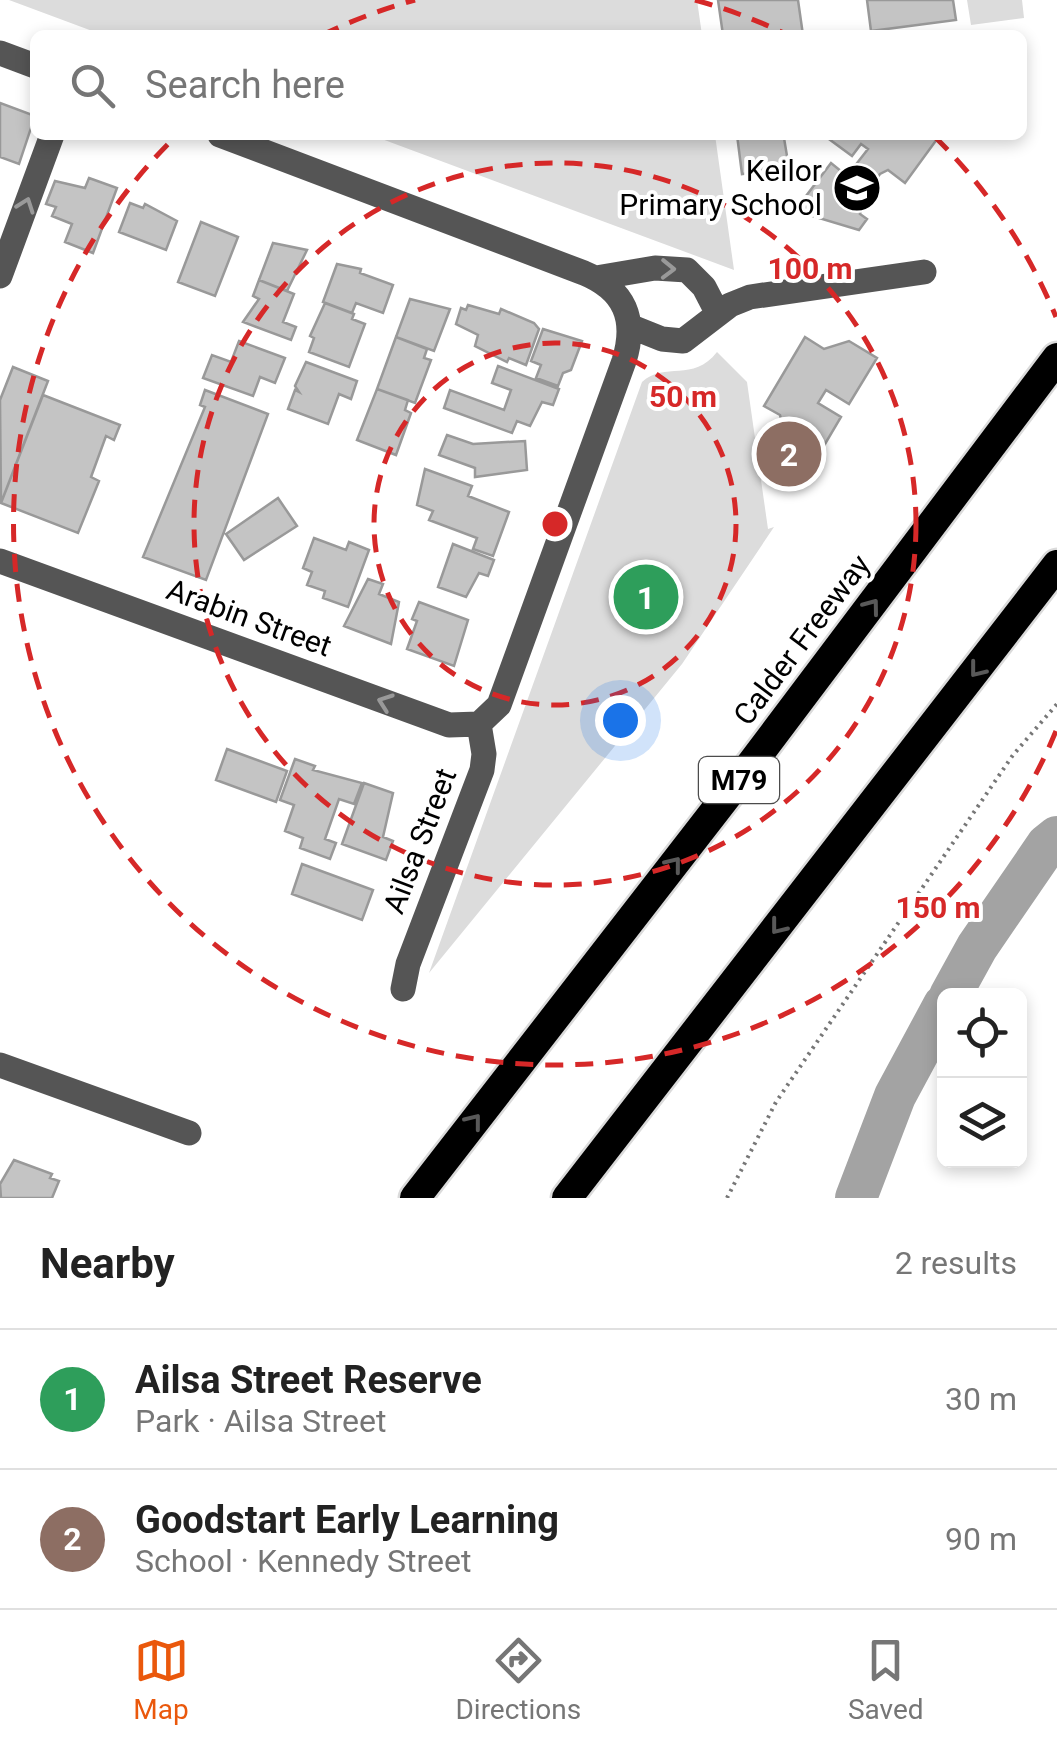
<!DOCTYPE html>
<html lang="en">
<head>
<meta charset="utf-8">
<style>
  body { margin:0; font-family:Roboto,sans-serif; background:#f2f2f2; color:#222 }
  .controls { position:absolute; right:30px; bottom:30px; display:grid; overflow:hidden; border-radius:15px; box-shadow:0 5px 15px #0003 }
  .controls button { width:90px; height:90px; display:grid; place-items:center; padding:0; border:0; border-bottom:2px solid #e0e0e0; background:#fff; color:#222; font:50px sans-serif }
  .you { position:absolute; left:620px; top:720px; width:35px; height:35px; margin:-25px; border:8px solid #fff; border-radius:50%; background:#1a73e8; box-shadow:0 0 0 15px #1a73e833 }
  .badge { display:grid; place-items:center; width:65px; height:65px; border-radius:50%; background:#ea580c; color:#fff; font-size:32px; font-weight:700 }
  .pin { position:absolute; translate:-50% -50%; border:5px solid #fff; box-shadow:0 2px 10px #0006 }
  .list { margin:0; padding:0; list-style:none }
  h2 { display:flex; justify-content:space-between; align-items:center; height:130px; margin:0; padding:0 40px; font-size:42px }
  h2 small { font-size:32px; font-weight:400; color:#767676 }
  .list li { display:grid; grid-template-columns:65px 1fr auto; gap:30px; align-items:center; box-sizing:border-box; height:140px; padding:0 40px; border-top:2px solid #e0e0e0 }
  .list b { display:block; font-size:38px; white-space:nowrap }
  .list p { margin:0; font-size:32px; white-space:nowrap; color:#767676 }
  .list em { font-size:32px; font-style:normal; color:#767676 }
  .icon { flex:none; width:55px; height:55px; fill:none; stroke:currentColor; stroke-width:2; stroke-linecap:round; stroke-linejoin:round }
  .map { position:relative; flex:none; width:1057px; height:1198px; overflow:hidden }
  .search { position:absolute; background:#fff; box-shadow:0 5px 15px #0003; left:30px; right:30px; top:30px; height:110px; display:flex; align-items:center; gap:25px; box-sizing:border-box; padding:0 35px; border-radius:15px; color:#767676; font-size:38px }
  .sheet { height:410px; background:#fff }
  nav { display:flex; justify-content:space-around; align-items:center; box-sizing:border-box; height:140px; border-top:2px solid #e0e0e0; background:#fff; font-size:28px; color:#767676 }
  nav a { display:grid; justify-items:center; gap:5px }
  nav .on { color:#ea580c }
  .map>svg:first-child { display:block }
</style>
</head>
<body>
<div class="map">
<svg width="1057" height="1198" viewBox="0 0 1057 1198">
  <rect width="100%" height="100%" fill="#fff"/>
  <path fill="#dcdcdc" d="M9,0H697L702,35H103Z
    M967,0H1022L1024,18L971,25Z
    M371,135H715L734,270Z
    M717,352L747,382L768,529L774,527L682,664L429,973L642,382C665,361 693,383 717,352Z"/>
  <g fill="none" stroke-linecap="round" stroke-linejoin="round">
    <path stroke="#a3a3a3" stroke-width="42" d="M950,996L977,947L1047,845L1057,837
      M856,1198L895,1096L944,1005"/>
  </g>
  <path fill="#c4c4c4" stroke="#999" stroke-width="2.5" d="M718,0H798L803,35H723Z
    M867,0H953L956,20L871,31Z
    M0,103L35,116L19,164L0,157Z
    M737,135H803L784,138L789,168L742,174Z
    M831,135H940L905,183L888,170L880,174L864,196L860,214L867,219L859,230L812,216L800,204L831,163L847,176L868,149L861,144L852,156L829,139Z
    M89,178L117,188L93,253L65,242L72,224L52,216L56,207L46,204L55,181L85,188Z
    M130,203L143,208L145,204L177,221L166,250L119,232Z
    M201,222L238,237L215,296L178,282Z
    M273,243L307,250L287,291L259,280Z
    M337,264L361,269L360,273L393,285L383,313L356,303L352,313L323,302Z
    M259,280L294,294L283,322L296,327L291,340L243,322L259,299L253,296Z
    M410,299L450,309L434,351L396,337Z
    M325,303L354,314L352,319L365,324L349,367L309,352L314,338L310,336Z
    M468,305L499,314L501,309L534,323L539,329L526,365L509,358L507,362L475,346L478,335L456,324L461,308L466,310Z
    M543,329L582,341L571,370L563,373L558,386L536,378L541,365L531,361Z
    M396,337L427,349L424,358L431,360L415,403L377,389Z
    M805,337L824,349L849,341L877,358L849,404L826,390L818,403L841,417L815,461L787,444L780,415L764,406Z
    M239,341L285,358L275,383L260,377L253,396L203,378L212,355L231,362Z
    M306,362L357,381L351,399L339,394L328,424L288,409L295,390L299,392L295,386Z
    M498,366L559,389L553,405L542,402L530,426L517,421L512,433L444,408L450,390L504,410L511,390L492,383Z
    M13,367L48,381L1,503L0,400Z
    M377,389L408,400L405,410L411,413L396,455L357,440Z
    M205,390L268,414L206,580L143,557L205,407L200,405Z
    M43,395L120,425L114,440L106,436L91,477L99,481L78,533L1,503Z
    M447,435L473,444L525,441L527,470L475,477V468L439,455Z
    M425,469L472,486L468,496L509,512L493,556L473,549L477,538L429,520L433,511L417,505Z
    M278,498L297,526L244,560L226,534Z
    M314,538L346,550L349,542L369,550L348,607L323,598L325,591L307,585L312,572L303,568Z
    M453,544L494,560L488,576L479,573L466,597L438,587Z
    M368,579L383,584L379,594L399,602L391,644L344,626Z
    M419,602L468,620L454,666L407,649L417,621L412,619Z
    M227,749L287,771L276,802L216,780Z
    M295,759L315,766L313,770L362,783L354,804L339,799L325,839L336,843L330,859L300,848L303,838L285,831L294,805L280,800Z
    M364,783L393,793L383,837L393,841L386,860L342,844Z
    M302,864L373,890L362,920L292,894Z
    M14,1160L52,1174L50,1178L59,1181L52,1198H1L0,1184Z"/>
  <g fill="none" stroke-linecap="round" stroke-linejoin="round">
    <g stroke="#dbdbdb" stroke-width="35">
      <path id="highway" d="M415,1198L746,771L1057,358
        M567,1198L1057,565"/>
    </g>
    <path stroke="#777" stroke-width="4" stroke-dasharray="2.5 5" stroke-linecap="butt" d="M727,1198L776,1102L1013,755L1057,704"/>
    <path stroke="#555" stroke-width="25" d="M0,53L35,66
      M0,276L52,135
      M596,278L655,268L687,270L704,287L718,314
      M632,327L662,339L683,341L730,305L750,297L924,272
      M0,561L449,725L479,724L499,705L624,361C637,319 625,290 584,273L220,135
      M403,989L408,964L482,770L484,754L479,724
      M0,1065L189,1133"/>
    <use href="#highway" stroke="#000" stroke-width="30"/>
  </g>
  <defs><path id="oneway-chevron" d="M-2-3.5L2.5 0L-2 3.5" fill="none" stroke-width="1.6" stroke-linecap="round" stroke-linejoin="round" transform="scale(2.5)"/></defs>
  <g stroke="#999">
    <use href="#oneway-chevron" transform="translate(26 205) rotate(-70)"/>
    <use href="#oneway-chevron" transform="translate(668 269) rotate(1)"/>
    <use href="#oneway-chevron" transform="translate(385 702) rotate(-160)"/>
  </g>
  <g stroke="#595959">
    <use href="#oneway-chevron" transform="translate(872 606) rotate(-53)"/>
    <use href="#oneway-chevron" transform="translate(977 670) rotate(128)"/>
    <use href="#oneway-chevron" transform="translate(674 864) rotate(-52)"/>
    <use href="#oneway-chevron" transform="translate(778 927) rotate(128)"/>
    <use href="#oneway-chevron" transform="translate(474 1121) rotate(-52)"/>
  </g>
  <g fill="none" stroke="#d62828" stroke-width="5" stroke-dasharray="18 12">
    <circle cx="555" cy="524" r="181"/>
    <circle cx="555" cy="524" r="361"/>
    <path d="M1056 731A542 542 0 1 1 175 137M322 35A542 542 0 0 1 415 0M695 0A542 542 0 0 1 788 35M935 137A542 542 0 0 1 1056 317"/>
  </g>
  <defs>
    <g id="school-disc" transform="scale(2.5)"><circle r="9.5" fill="#000" stroke="#fff"/><path d="M0-5L7-2L0 1L-7-2ZM-4 1L0 2.5L4 1V4Q0 6-4 4Z" fill="#fff"/></g>
  </defs>
  <g fill-rule="evenodd">
    <use href="#school-disc" x="857" y="188"/>
  </g>
  <g text-anchor="middle" stroke-width="8" stroke-linejoin="round" paint-order="stroke">
    <rect fill="#fff" stroke="#4c4c4c" stroke-width="2.5" x="699" y="757" width="80" height="46" rx="8"/>
    <g font-size="28" font-weight="bold" fill="#000">
      <text x="739" y="790">M79</text>
    </g>
    <g font-size="30" fill="#000" stroke="#fff" text-anchor="end">
      <text x="822" y="181">Keilor<tspan x="822" dy="34">Primary School</tspan></text>
    </g>
    <g font-size="30" fill="#000" stroke="#fff">
      <text transform="translate(249 618) rotate(20)" y="10">Arabin Street</text>
      <text transform="translate(802 640) rotate(-53)" y="10">Calder Freeway</text>
      <text transform="translate(420 841) rotate(-69)" y="10">Ailsa Street</text>
    </g>
  </g>
  <circle cx="555" cy="524" r="15" fill="#d62828" stroke="#fff" stroke-width="5"/>
  <g font-size="30" text-anchor="middle" font-weight="bold" fill="#d62828" stroke="#fff" stroke-width="8" stroke-linejoin="round" paint-order="stroke">
    <text x="810" y="279">100 m</text>
    <text x="683" y="407">50 m</text>
    <text x="938" y="918">150 m</text>
  </g>
</svg>
<div class="controls">
<button><svg class="icon" aria-label="locate" viewBox="0 0 24 24"><circle cx="12" cy="12" r="6"/><path d="M12 2v4M12 18v4M2 12h4M18 12h4"/></svg></button>
<button><svg class="icon" aria-label="layers" viewBox="0 0 24 24"><path d="M12 4l9 5-9 5-9-5zM3 14l9 5 9-5"/></svg></button>
</div>
<div class="you"></div>
<div class="pin badge" style="left:646px;top:597px;background:#2e9e5b">1</div>
<div class="pin badge" style="left:789px;top:454px;background:#8d6e63">2</div>
<div class="search"><svg class="icon" aria-label="search" viewBox="0 0 24 24"><circle cx="10" cy="10" r="6"/><path d="M15 15l6 6"/></svg>Search here</div>
</div>
<section class="sheet">
<h2>Nearby<small>2 results</small></h2>
<ul class="list">
<li><span class="badge" style="background:#2e9e5b">1</span><div><b>Ailsa Street Reserve</b><p>Park · Ailsa Street</p></div><em>30 m</em></li>
<li><span class="badge" style="background:#8d6e63">2</span><div><b>Goodstart Early Learning</b><p>School · Kennedy Street</p></div><em>90 m</em></li>
</ul>
</section>
<nav>
<a class="on"><svg class="icon" aria-label="map" viewBox="0 0 24 24"><path d="M3 6l6-2 6 2 6-2v14l-6 2-6-2-6 2zM9 4v14M15 6v14"/></svg>Map</a>
<a><svg class="icon" aria-label="directions" viewBox="0 0 24 24"><path d="M12 3l9 9-9 9-9-9zM9 14v-3h6M13 9l2 2-2 2"/></svg>Directions</a>
<a><svg class="icon" aria-label="saved" viewBox="0 0 24 24"><path d="M7 4h10v16l-5-4-5 4z"/></svg>Saved</a>
</nav>
</body>
</html>
